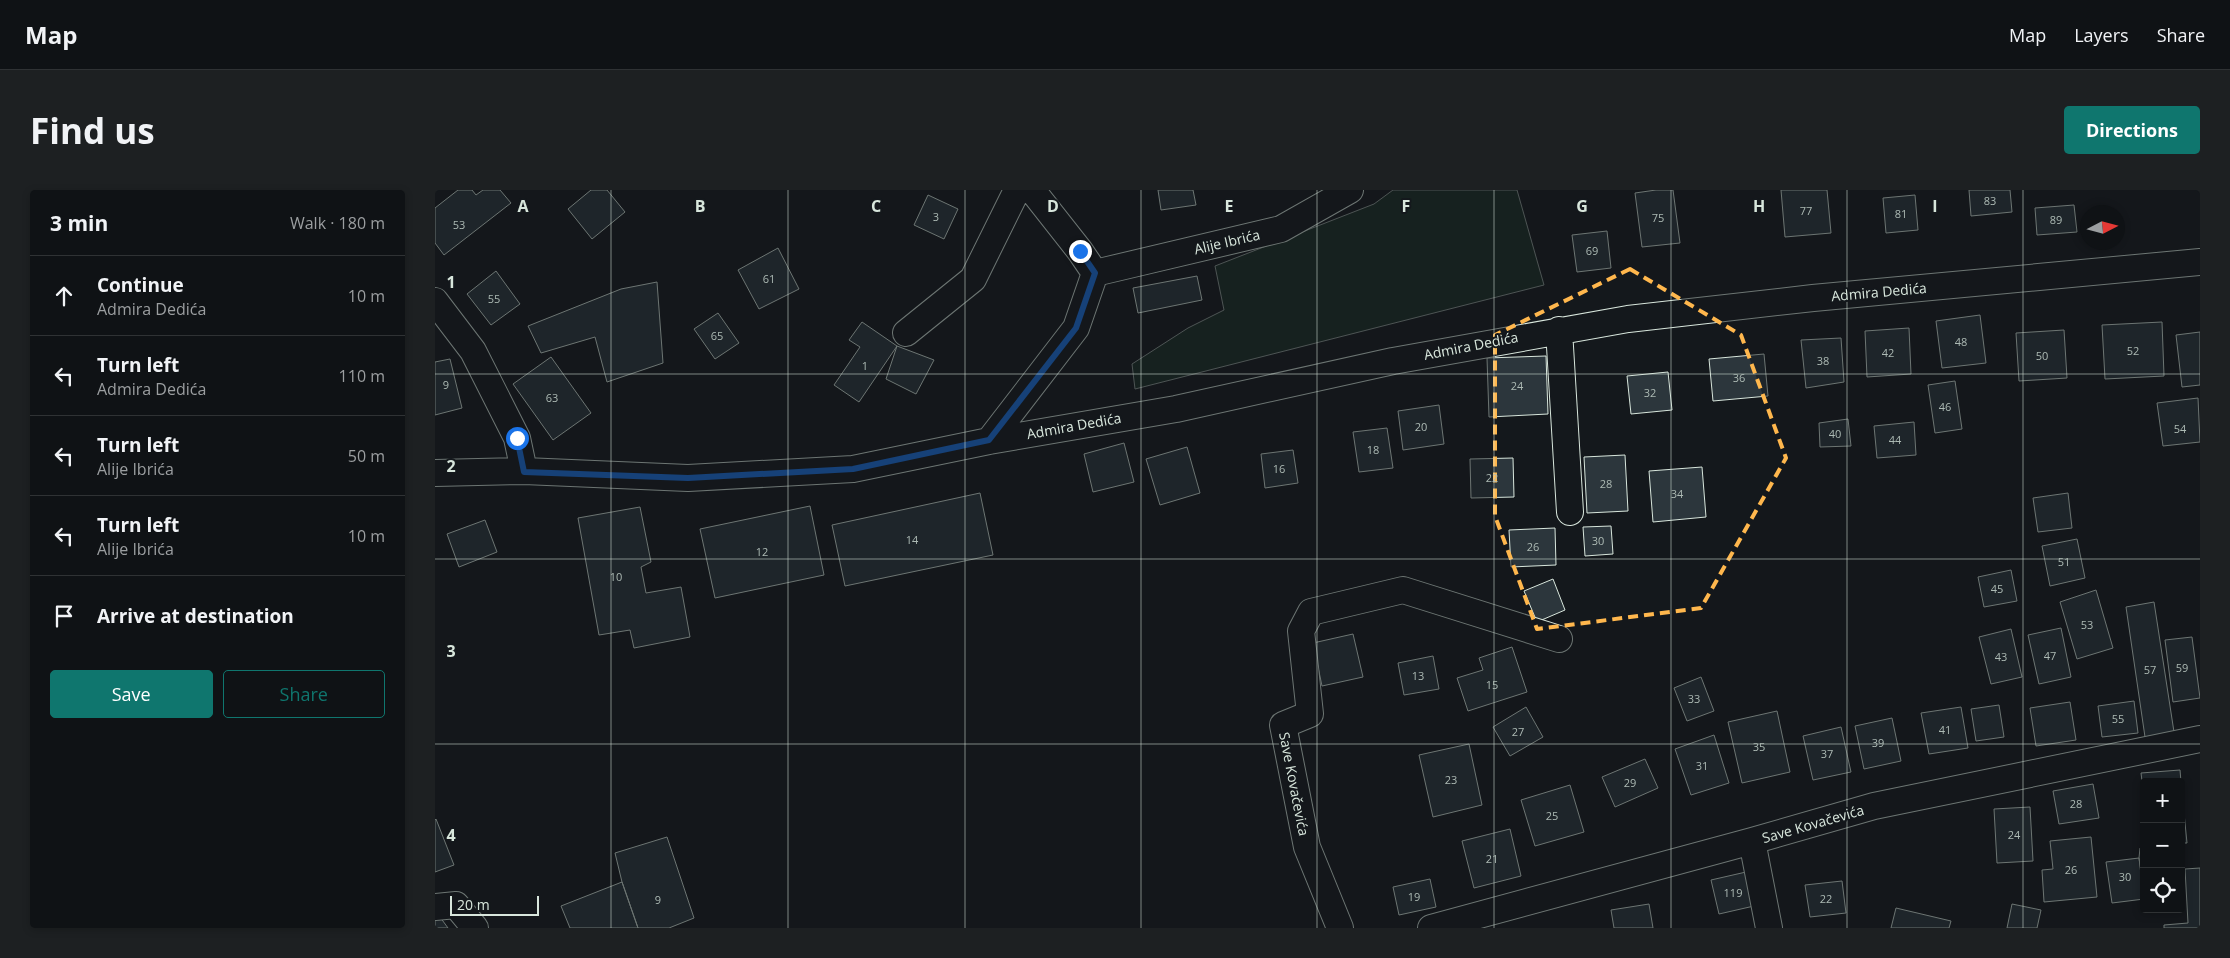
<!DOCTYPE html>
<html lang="en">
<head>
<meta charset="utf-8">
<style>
  body { margin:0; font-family:"Open Sans",sans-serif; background:#1d2022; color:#f1f3f6 }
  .controls { position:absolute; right:15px; bottom:15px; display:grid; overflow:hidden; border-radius:5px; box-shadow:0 2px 8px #0003 }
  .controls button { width:45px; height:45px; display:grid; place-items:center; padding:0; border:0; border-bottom:1px solid #2f3234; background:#0f1215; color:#f1f3f6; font:25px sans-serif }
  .compass { position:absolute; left:1645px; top:15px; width:45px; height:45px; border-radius:50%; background:#0f1215; box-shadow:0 2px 8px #0003; rotate:84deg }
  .scale { position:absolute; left:15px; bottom:12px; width:89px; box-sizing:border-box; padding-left:5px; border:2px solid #d8e6dc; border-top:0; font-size:14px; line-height:18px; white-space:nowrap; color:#d8e6dc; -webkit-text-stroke:4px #14181c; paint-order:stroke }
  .stop { position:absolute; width:15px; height:15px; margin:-11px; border:4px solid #1a73e8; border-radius:50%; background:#fff }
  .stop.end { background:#1a73e8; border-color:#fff; box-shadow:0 1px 5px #0008 }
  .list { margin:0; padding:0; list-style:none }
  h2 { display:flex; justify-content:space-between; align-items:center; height:65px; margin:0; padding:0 20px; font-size:21px }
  h2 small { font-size:16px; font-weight:400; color:#9b9ea0 }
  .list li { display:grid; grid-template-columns:32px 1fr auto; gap:15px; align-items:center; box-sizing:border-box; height:80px; padding:0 20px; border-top:1px solid #2f3234 }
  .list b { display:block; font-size:19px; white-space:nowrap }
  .list p { margin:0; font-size:16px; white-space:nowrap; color:#9b9ea0 }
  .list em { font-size:16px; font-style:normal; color:#9b9ea0 }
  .actions { display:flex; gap:10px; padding:15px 20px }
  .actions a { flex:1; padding:11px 0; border:1px solid #0f766e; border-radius:5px; text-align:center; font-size:18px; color:#0f766e }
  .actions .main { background:#0f766e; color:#fff }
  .icon { flex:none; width:28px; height:28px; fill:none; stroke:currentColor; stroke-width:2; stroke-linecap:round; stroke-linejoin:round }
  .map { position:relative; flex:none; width:1765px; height:738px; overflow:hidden; border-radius:5px }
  header { display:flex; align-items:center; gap:30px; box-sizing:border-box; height:70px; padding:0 25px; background:#0f1215; border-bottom:1px solid #2f3234 }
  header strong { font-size:24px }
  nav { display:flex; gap:28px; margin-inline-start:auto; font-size:18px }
  .intro { display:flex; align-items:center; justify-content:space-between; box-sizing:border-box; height:120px; padding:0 30px }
  h1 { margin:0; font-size:35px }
  .button { padding:12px 22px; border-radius:5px; background:#0f766e; color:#fff; font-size:18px; font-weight:700 }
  main { display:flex; gap:30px; padding:0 30px }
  aside { flex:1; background:#0f1215; border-radius:5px; box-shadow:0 2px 8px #0003 }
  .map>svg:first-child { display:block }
</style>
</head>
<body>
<header>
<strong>Map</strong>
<nav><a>Map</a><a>Layers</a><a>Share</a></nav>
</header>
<div class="intro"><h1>Find us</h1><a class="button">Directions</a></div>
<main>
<aside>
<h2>3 min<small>Walk · 180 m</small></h2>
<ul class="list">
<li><svg class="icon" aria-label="ahead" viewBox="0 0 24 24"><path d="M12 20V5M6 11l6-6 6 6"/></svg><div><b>Continue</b><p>Admira Dedića</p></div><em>10 m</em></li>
<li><svg class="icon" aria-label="left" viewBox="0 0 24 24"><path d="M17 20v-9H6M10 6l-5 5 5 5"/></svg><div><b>Turn left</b><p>Admira Dedića</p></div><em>110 m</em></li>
<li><svg class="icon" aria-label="left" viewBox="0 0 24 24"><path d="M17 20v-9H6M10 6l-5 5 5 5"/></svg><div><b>Turn left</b><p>Alije Ibrića</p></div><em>50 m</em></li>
<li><svg class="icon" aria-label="left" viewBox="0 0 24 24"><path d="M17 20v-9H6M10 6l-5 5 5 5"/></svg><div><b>Turn left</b><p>Alije Ibrića</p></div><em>10 m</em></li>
<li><svg class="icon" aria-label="arrive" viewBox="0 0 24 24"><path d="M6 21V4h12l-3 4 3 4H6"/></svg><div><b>Arrive at destination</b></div></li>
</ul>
<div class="actions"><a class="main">Save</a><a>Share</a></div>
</aside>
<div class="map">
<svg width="1765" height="738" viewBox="0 0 1765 738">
  <rect width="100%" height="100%" fill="#14181c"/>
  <path fill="#1a2d24" stroke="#939e99" d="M958,0H1082L1109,95L700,199L697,174L753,138L789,120L780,76L939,14Z"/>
  <path fill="#2c363c" stroke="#d8e6dc" d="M23,0H37L41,5L48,0H65L76,13L9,65L0,53V18Z
    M156,0H172L190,22L157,49L133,19Z
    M723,0H758L761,15L726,20Z
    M1221,0H1238L1245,53L1207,57L1200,3Z
    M1346,0H1392L1396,43L1350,47Z
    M1534,0H1575L1577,22L1536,26Z
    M493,5L523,19L509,49L479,35Z
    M1480,5L1483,40L1451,43L1448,8Z
    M1639,15L1642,42L1602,45L1600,18Z
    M1172,41L1176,78L1142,82L1137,45Z
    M343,58L364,99L324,119L303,80Z
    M61,81L85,114L56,135L32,104Z
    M762,86L767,110L703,123L698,98Z
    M222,92L228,173L172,192L160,147L106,163L93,136L186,99Z
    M283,123L304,153L280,169L259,139Z
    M1545,125L1551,173L1507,178L1501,131Z
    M427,132L462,156L424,212L399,195L425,157L414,150Z
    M1727,132L1729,186L1670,189L1667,135Z
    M1474,138L1476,184L1432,187L1430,141Z
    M1629,140L1632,188L1584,191L1581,143Z
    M1765,142V195L1747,197L1741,145Z
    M1406,148L1409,192L1371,198L1366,150Z
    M462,156L499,170L481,204L451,189Z
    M1329,164L1333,206L1278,211L1274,169Z
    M1111,166L1113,224L1054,227L1052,168Z
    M116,167L156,223L118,250L78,194Z
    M15,169L27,218L0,225V172Z
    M1233,182L1237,220L1196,224L1192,186Z
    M1520,191L1527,239L1500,243L1493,195Z
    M1763,208L1765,252L1728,256L1722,213Z
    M1004,215L1009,254L968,260L963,221Z
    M1413,229L1416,256L1385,257L1384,233Z
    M1479,232L1481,265L1442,268L1439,236Z
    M952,238L958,278L924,282L918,242Z
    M689,253L699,292L658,302L649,264Z
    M752,257L765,303L725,315L711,269Z
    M858,260L863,293L830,298L826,264Z
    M1190,265L1193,321L1152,323L1149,267Z
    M1078,268L1079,307L1036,308L1035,269Z
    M1267,277L1271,327L1218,332L1214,281Z
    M545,303L558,365L410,396L397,335Z
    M1633,303L1637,338L1603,342L1598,308Z
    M375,316L389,385L280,408L265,339Z
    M205,317L216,372L206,377L211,403L246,397L255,447L199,458L195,440L164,445L143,328Z
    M50,330L62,362L24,377L12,344Z
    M1176,336L1178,364L1150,366L1148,337Z
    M1120,338L1121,375L1076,377L1074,340Z
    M1642,349L1650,388L1615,396L1607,356Z
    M1576,380L1582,411L1549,417L1543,387Z
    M1118,389L1130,420L1102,432L1089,401Z
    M1661,400L1678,458L1642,469L1625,412Z
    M1719,412L1739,542L1710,547L1691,417Z
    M1626,438L1636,487L1604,494L1593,445Z
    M1576,439L1587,487L1556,494L1544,447Z
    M918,444L928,487L887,496L878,453Z
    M1757,447L1765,508L1738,512L1730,450Z
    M1077,457L1092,502L1033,521L1022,488L1048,480L1044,468Z
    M998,466L1004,499L969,505L963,473Z
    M1266,487L1279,521L1252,531L1239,498Z
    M1699,511L1703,543L1667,547L1663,516Z
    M1635,512L1641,550L1601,556L1595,518Z
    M1564,515L1569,547L1541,551L1536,519Z
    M1091,517L1108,547L1075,566L1058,537Z
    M1526,517L1533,558L1494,564L1486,523Z
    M1342,521L1355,582L1307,593L1293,532Z
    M1457,528L1466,571L1429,579L1420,536Z
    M1406,537L1416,582L1378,590L1368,546Z
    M1279,545L1294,593L1256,605L1240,559Z
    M1034,554L1047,615L998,627L984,565Z
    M1210,569L1223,598L1180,617L1167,587Z
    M1745,580L1746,592H1709V607L1706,583Z
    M1746,593L1752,653H1746Z
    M1658,594L1664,628L1624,634L1618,601Z
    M1135,595L1149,642L1100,656L1086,610Z
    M1595,617L1598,671L1562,673L1559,619Z
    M1,629L19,675L0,682V630Z
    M1075,639L1086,686L1039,698L1027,651Z
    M232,647L259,728L234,738H203L187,692L180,663Z
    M1656,647L1662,707L1609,712L1607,680L1618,679L1615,651Z
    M1709,657V702L1704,668L1705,658Z
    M1704,668L1709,709L1677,713L1671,672Z
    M1765,678V738H1729V735L1753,733L1750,679Z
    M1311,682L1319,716L1284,724L1276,690Z
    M995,689L1001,717L964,725L958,697Z
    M1407,691L1411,723L1375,727L1370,695Z
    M187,692L203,738H135L126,716Z
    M1214,714L1218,738H1179L1176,720Z
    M1577,714L1606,720L1602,738H1572Z
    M1461,718L1516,731L1514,738H1456Z
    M5,727L13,738H0V729Z"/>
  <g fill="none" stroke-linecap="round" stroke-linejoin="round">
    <g stroke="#d8e6dc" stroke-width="28">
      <path id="minor" d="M660,83L846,39L915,0
        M0,111L38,161L82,248L89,281
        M1124,140L1135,322
        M471,143L538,89L582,0
        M554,251L641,138L660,83L645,61L597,0
        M0,283L89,281L253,288L418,279L554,251L741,219L958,171L1193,129L1378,108L1765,72
        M1317,651L1334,738
        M0,717L21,715L40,738
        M905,738L872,657L848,535L875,524L866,441L876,422L968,400L1124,449
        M996,738L1317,651L1439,616L1765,549"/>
    </g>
    <use href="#minor" stroke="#14181c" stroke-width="26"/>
  </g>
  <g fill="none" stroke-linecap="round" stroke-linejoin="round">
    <path stroke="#1a73e8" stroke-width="6" d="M82,248L89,282L253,288L418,279L554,250L641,138L660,83L645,61"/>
  </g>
  <path d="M0 0H1765V738H0ZM1195,79L1306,145L1351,268L1266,418L1102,439L1060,326V145Z" fill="#14181c" fill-opacity=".55" fill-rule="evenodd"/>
  <path fill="none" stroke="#ffb74d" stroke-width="4" stroke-dasharray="10 6" stroke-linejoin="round" d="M1195,79L1306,145L1351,268L1266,418L1102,439L1060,326V145Z"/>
  <path fill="none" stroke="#d8e6dc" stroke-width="1" stroke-opacity="0.55" d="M176,0V738M353,0V738M530,0V738M706,0V738M882,0V738M1059,0V738M1236,0V738M1412,0V738M1588,0V738M0,184H1765M0,369H1765M0,554H1765"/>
  <g text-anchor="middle" stroke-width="4" stroke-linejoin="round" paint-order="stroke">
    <g font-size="11" fill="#adbab4">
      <text x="1555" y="15">83</text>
      <text x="1371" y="25">77</text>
      <text x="1466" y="28">81</text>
      <text x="501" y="31">3</text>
      <text x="1223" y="32">75</text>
      <text x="1621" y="34">89</text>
      <text x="24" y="39">53</text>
      <text x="1157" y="65">69</text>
      <text x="334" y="93">61</text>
      <text x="59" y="113">55</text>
      <text x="282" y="150">65</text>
      <text x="1526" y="156">48</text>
      <text x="1698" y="165">52</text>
      <text x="1453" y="167">42</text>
      <text x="1607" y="170">50</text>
      <text x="1388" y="175">38</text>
      <text x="430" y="180">1</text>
      <text x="1304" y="192">36</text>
      <text x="11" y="199">9</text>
      <text x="1082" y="200">24</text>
      <text x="1215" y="207">32</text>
      <text x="117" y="212">63</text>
      <text x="1510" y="221">46</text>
      <text x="986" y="241">20</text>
      <text x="1745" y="243">54</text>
      <text x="1400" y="248">40</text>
      <text x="1460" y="254">44</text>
      <text x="938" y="264">18</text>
      <text x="844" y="283">16</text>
      <text x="1057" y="292">22</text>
      <text x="1171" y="298">28</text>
      <text x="1242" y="308">34</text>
      <text x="477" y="354">14</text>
      <text x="1163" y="355">30</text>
      <text x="1098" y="361">26</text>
      <text x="327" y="366">12</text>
      <text x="1629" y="376">51</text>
      <text x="181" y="391">10</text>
      <text x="1562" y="403">45</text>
      <text x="1652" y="439">53</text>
      <text x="1615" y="470">47</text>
      <text x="1566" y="471">43</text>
      <text x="1747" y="482">59</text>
      <text x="1715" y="484">57</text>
      <text x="983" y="490">13</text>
      <text x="1057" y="499">15</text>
      <text x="1259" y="513">33</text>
      <text x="1683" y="533">55</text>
      <text x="1510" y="544">41</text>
      <text x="1083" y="546">27</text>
      <text x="1443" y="557">39</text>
      <text x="1324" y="561">35</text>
      <text x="1392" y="568">37</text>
      <text x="1267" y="580">31</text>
      <text x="1016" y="594">23</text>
      <text x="1195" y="597">29</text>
      <text x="1641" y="618">28</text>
      <text x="1117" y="630">25</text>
      <text x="1579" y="649">24</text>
      <text x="1057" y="673">21</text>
      <text x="1636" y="684">26</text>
      <text x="1690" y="691">30</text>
      <text x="1298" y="707">119</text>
      <text x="979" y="711">19</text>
      <text x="1391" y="713">22</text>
      <text x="223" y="714">9</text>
    </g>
    <g font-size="14" fill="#d8e6dc" stroke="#14181c">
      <text transform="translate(792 52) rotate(-13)" y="5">Alije Ibrića</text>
      <text transform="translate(1444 102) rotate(-5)" y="5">Admira Dedića</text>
      <text transform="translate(1036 156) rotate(-11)" y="5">Admira Dedića</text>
      <text transform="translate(639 236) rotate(-10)" y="5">Admira Dedića</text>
      <text transform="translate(859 594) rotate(79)" y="5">Save Kovačevića</text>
      <text transform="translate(1378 634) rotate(-16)" y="5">Save Kovačevića</text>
    </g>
  </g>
  <g font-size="16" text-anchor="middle" font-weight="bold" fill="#d8e6dc" stroke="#14181c" stroke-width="4" stroke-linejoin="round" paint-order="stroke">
    <text x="88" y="22">A</text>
    <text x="265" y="22">B</text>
    <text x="441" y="22">C</text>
    <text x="618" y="22">D</text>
    <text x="794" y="22">E</text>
    <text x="971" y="22">F</text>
    <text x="1147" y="22">G</text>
    <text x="1324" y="22">H</text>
    <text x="1500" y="22">I</text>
    <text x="16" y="98">1</text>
    <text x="16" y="282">2</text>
    <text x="16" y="467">3</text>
    <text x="16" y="651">4</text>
  </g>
</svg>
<div class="controls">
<button>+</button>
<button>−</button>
<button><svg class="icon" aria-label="locate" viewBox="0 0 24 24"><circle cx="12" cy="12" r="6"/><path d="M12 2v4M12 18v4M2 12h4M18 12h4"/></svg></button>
</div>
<svg class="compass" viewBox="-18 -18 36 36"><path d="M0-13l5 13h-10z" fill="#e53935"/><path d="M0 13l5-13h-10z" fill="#9b9ea0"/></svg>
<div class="scale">20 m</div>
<div class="stop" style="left:82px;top:248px"></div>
<div class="stop end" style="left:645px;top:61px"></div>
</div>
</main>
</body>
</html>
